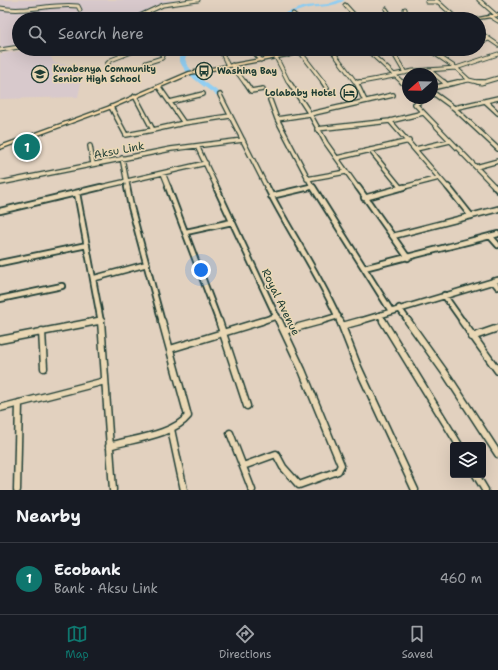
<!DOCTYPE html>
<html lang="en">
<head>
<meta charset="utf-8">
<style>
  body { margin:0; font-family:"Shantell Sans",sans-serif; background:#242831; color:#f1f3f6 }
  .controls { position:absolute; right:12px; bottom:12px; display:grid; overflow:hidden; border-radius:4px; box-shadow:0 4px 16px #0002 }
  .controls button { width:36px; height:36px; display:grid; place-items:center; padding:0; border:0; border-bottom:1px solid #363941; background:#171b24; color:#f1f3f6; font:20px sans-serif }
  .compass { position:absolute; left:402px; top:68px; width:36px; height:36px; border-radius:50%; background:#171b24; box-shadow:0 4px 16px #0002; rotate:250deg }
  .you { position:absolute; left:201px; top:270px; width:14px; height:14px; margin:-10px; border:3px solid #fff; border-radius:50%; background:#1a73e8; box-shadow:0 0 0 6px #1a73e833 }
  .badge { display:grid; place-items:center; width:26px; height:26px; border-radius:50%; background:#0f766e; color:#fff; font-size:13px; font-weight:700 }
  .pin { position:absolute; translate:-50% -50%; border:2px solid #fff; box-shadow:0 1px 4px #0006 }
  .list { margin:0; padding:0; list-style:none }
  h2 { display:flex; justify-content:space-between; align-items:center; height:52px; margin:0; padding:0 16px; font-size:17px }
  h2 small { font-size:13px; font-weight:400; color:#9ea1a6 }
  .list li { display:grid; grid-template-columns:26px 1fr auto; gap:12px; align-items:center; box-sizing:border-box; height:72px; padding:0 16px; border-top:1px solid #363941 }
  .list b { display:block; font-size:15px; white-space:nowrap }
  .list p { margin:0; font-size:13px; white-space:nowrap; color:#9ea1a6 }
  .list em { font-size:13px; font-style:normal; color:#9ea1a6 }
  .icon { flex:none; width:22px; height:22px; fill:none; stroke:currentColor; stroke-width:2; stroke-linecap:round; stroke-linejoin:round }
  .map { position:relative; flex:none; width:498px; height:490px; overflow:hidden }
  .search { position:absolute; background:#171b24; box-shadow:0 4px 16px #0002; left:12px; right:12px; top:12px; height:44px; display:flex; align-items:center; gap:10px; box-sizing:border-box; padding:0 14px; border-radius:22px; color:#9ea1a6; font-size:15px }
  .sheet { height:124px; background:#171b24 }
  nav { display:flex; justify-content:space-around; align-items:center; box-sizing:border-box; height:56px; border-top:1px solid #363941; background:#171b24; font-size:11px; color:#9ea1a6 }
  nav a { display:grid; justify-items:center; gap:2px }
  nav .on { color:#0f766e }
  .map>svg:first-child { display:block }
</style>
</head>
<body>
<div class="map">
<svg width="498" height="490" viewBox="0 0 498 490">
  <rect width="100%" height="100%" fill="#e2d1bf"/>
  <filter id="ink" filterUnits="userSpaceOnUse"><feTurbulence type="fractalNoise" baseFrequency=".025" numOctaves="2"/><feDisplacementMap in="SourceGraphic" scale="8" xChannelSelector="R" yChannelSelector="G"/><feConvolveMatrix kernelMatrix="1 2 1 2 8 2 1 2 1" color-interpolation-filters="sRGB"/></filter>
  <g filter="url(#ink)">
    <path fill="#d8c9cc" d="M0,0H190L157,5L129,19H19V45L0,48Z
      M33,49L35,54L48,52L54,63L78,66L81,83L78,97L0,99V54Z"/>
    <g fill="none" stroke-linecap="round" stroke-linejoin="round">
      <path fill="#91cef2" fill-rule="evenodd" d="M339,0H345C334,7 322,6 309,8C295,11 281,19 267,19L306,6L328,4Z
        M189,49H195L185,58C187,72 209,84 220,93V95H216C204,86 182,73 179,58Z"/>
      <g stroke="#1f3d34" stroke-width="5">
        <path id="minor-far3" d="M436,0L457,19
          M479,0L496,15
          M427,2H437
          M345,5L356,17
          M0,8C26,13 52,3 78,6L80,10
          M386,9L392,18
          M405,9L406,16
          M293,14L299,19
          M490,16L498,21
          M133,19L163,5L198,0
          M165,19L171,18
          M329,19L362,17L366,19
          M385,19L406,16L411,19
          M479,32L498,45
          M479,42L489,39
          M220,49L228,66
          M251,49L261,60
          M285,49L289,55
          M331,49L356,83
          M366,49L403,83
          M391,49L405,73
          M428,49L456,68L469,80L454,83
          M0,50L19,47
          M301,53L324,83
          M436,54L454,49
          M276,57L289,83
          M146,63L162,58L163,56L158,49
          M232,65L245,83
          M108,68L107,64L111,60L139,49
          M429,70L445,83
          M393,75L413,71L456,68L498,54
          M469,80L481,83L498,78
          M356,83L394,76"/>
      </g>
      <g stroke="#1f3d34" stroke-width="6">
        <path id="minor-far2" d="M245,82L251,91L263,89
          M289,82L310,114L277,119L313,188
          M323,82L327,88
          M356,82L365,101
          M402,82L408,88
          M444,82L447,85
          M478,82H483
          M356,83L360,82
          M159,87L184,123L230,116
          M432,88L458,82
          M432,92L454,108L498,149
          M220,95L267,188
          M135,96L153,130L184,123
          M419,98L421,101L415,104L496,188
          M270,100L277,119
          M485,101L498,113
          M170,102L203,94
          M111,107L126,135L153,130
          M454,108L498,98
          M390,121L448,188
          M317,129L390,121L423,113
          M90,146L93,164
          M197,146L217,188
          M416,149L450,141
          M370,150L401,188
          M122,158L128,188
          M337,158L409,141
          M476,167L498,161
          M163,173L169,188
          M307,179L346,172
          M0,183L171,149L243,140
          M97,188L206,163
          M306,188L312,187
          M358,188L326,143L310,114L393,95
          M400,188L439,178"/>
      </g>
      <g stroke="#1f3d34" stroke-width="8">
        <path id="minor-far1" d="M127,187L131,207L162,322
          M168,187L219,322
          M216,187L279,322
          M267,187C290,233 320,275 340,322
          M313,187L391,311
          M358,187L408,258
          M448,187L471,216
          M495,187L498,190
          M77,193L101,322
          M271,196L310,187
          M364,198L404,187
          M0,211L101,187
          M186,232L232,222
          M393,236L498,209
          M490,236L498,245
          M0,263L87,245
          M364,268L498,234
          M95,278L147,264
          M493,281L498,287
          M444,295L463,322
          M0,299L62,286
          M399,308L409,322
          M380,315L384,322
          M93,322L101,320
          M259,322L277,316
          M318,322L338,316
          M357,322L498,280"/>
      </g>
      <g stroke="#1f3d34" stroke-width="9">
        <path id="minor" d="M101,321L113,490
          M219,321L247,406
          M340,321L342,326
          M360,321L342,326L358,367L415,490
          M383,321L459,445
          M408,321L448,377L498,454
          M462,321L498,371
          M42,331L44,368
          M284,331L321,321
          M472,337L498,328
          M0,340L98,321
          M170,349L262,321
          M0,408L105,381
          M171,429L184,490
          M230,433L252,490
          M109,446C132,439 173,435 188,416L162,321
          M243,466L276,454L283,467L299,485L338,471L341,465L302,370L279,321
          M476,475L485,490
          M17,490L19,403"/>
      </g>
      <g stroke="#1f3d34" stroke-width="2.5">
        <path id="major" d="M498,14V16L479,19H473Z
          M314,49H322L320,50L191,74L112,108L0,149V146L110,106L189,72Z"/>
      </g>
      <use href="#minor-far3" stroke="#ead8b5" stroke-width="3"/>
      <use href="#minor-far2" stroke="#ead8b5" stroke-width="3.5"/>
      <use href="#minor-far1" stroke="#ead8b5" stroke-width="4.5"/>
      <use href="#minor" stroke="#ead8b5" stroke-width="6"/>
      <use href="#major" fill="#fddcac" fill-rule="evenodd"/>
    </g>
  </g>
  <defs>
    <g id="bus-ring" transform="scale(0.9)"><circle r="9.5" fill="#ead8b5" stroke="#1f3d34" stroke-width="1.5"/><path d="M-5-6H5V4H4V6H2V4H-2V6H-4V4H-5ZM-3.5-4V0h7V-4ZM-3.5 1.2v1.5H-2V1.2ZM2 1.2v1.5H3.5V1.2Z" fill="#1f3d34"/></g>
    <g id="school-ring" transform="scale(0.9)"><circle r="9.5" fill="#ead8b5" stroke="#1f3d34" stroke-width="1.5"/><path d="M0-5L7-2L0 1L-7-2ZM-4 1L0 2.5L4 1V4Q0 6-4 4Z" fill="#1f3d34"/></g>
    <g id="hotel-ring" transform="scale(0.9)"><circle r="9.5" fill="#ead8b5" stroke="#1f3d34" stroke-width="1.5"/><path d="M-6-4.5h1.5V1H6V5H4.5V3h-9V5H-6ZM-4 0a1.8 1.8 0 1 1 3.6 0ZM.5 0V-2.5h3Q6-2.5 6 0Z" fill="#1f3d34"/></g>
  </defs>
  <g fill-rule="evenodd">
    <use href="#bus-ring" x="204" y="71"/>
    <use href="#school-ring" x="40" y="74"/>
    <use href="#hotel-ring" x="349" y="93"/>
  </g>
  <g text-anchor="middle" stroke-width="3" stroke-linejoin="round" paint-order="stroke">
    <g font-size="9" font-weight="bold" fill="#1f3d34" stroke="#ead8b5" text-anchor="start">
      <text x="53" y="72">Kwabenya Community<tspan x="53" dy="10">Senior High School</tspan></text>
      <text x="217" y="74">Washing Bay</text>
      <text x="336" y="96" text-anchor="end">Lolababy Hotel</text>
    </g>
    <g font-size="11" fill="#1f3d34" stroke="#ead8b5">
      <text transform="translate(119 150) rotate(-11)" y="4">Aksu Link</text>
      <text transform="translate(281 302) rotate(64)" y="4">Royal Avenue</text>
    </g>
  </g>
</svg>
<div class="controls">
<button><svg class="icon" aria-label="layers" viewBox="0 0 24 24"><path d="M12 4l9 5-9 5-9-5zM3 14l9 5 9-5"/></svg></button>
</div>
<svg class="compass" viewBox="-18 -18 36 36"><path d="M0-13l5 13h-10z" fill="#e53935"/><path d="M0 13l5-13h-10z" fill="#9ea1a6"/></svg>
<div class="you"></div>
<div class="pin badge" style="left:27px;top:147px">1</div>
<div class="search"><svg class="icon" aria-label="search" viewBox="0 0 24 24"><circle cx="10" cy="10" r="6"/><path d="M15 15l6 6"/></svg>Search here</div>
</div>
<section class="sheet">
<h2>Nearby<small></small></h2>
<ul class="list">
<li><span class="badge">1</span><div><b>Ecobank</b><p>Bank · Aksu Link</p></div><em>460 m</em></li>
</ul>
</section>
<nav>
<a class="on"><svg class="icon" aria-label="map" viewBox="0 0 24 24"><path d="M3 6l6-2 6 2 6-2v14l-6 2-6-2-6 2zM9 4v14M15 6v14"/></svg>Map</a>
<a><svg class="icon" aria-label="directions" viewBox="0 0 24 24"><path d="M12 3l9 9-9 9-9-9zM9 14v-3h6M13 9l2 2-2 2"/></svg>Directions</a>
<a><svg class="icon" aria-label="saved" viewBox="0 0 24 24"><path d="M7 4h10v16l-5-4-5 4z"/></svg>Saved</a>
</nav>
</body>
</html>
